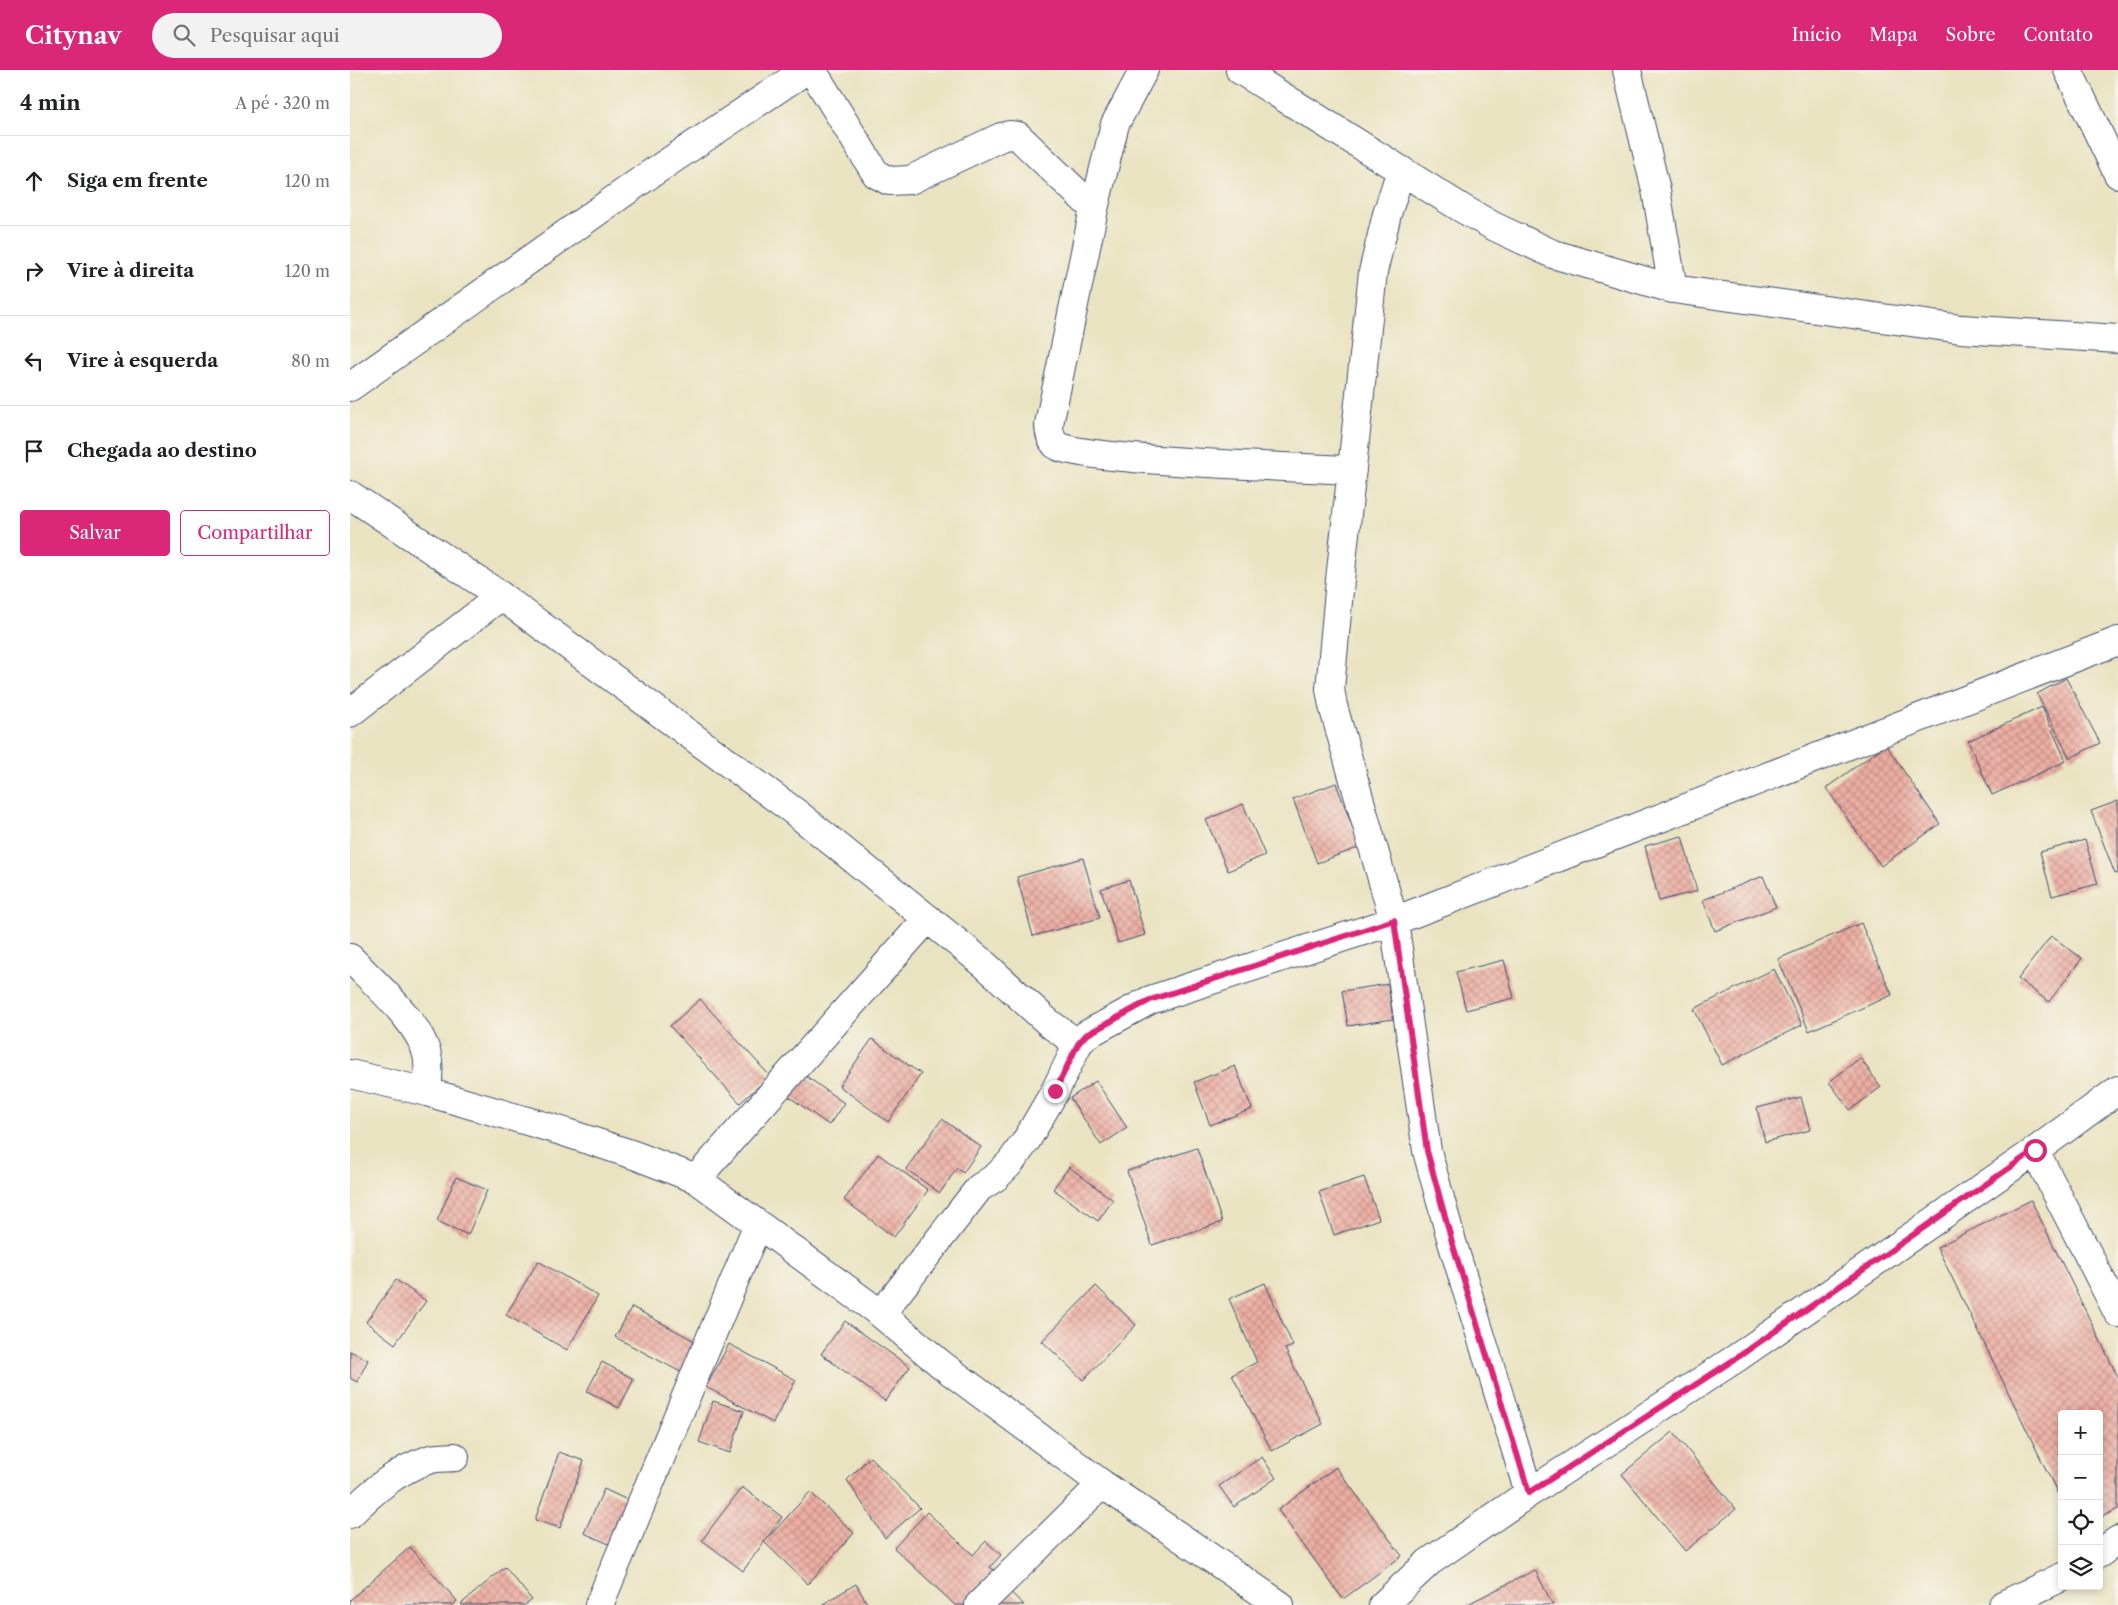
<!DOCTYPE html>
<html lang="pt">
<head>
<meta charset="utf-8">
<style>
  body { margin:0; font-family:"Libre Caslon Text",serif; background:#f2f2f2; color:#202124 }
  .controls { position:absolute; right:15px; bottom:15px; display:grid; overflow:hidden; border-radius:5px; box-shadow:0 2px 8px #0003 }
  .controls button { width:45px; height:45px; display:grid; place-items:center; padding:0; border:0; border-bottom:1px solid #e0e0e0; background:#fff; color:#202124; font:25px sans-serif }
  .stop { position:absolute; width:15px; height:15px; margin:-11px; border:4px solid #db2777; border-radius:50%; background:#fff }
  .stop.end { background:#db2777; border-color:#fff; box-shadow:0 1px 5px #0008 }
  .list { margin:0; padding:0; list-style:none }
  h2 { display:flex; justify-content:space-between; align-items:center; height:65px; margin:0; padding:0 20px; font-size:21px }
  h2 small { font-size:16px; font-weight:400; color:#757577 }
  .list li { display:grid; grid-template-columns:32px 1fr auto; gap:15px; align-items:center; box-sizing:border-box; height:90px; padding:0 20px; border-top:1px solid #e0e0e0 }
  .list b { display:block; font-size:19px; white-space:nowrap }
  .list em { font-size:16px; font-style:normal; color:#757577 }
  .actions { display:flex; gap:10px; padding:15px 20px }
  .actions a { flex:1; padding:11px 0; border:1px solid #db2777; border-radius:5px; text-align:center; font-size:18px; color:#db2777 }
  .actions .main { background:#db2777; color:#fff }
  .icon { flex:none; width:28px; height:28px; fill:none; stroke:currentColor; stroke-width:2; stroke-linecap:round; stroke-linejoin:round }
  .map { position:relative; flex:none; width:1768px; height:1535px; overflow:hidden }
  header { display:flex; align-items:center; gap:30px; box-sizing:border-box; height:70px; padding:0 25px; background:#db2777; color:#fff }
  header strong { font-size:24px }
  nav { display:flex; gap:28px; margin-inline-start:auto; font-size:18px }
  .search { width:350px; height:45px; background:#f2f2f2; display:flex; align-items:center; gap:12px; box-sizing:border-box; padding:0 18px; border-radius:28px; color:#757577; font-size:19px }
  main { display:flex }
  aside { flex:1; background:#fff }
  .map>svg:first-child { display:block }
</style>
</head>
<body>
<header>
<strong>Citynav</strong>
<div class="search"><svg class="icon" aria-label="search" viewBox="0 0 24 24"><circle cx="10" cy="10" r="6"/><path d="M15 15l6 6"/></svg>Pesquisar aqui</div>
<nav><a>Início</a><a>Mapa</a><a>Sobre</a><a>Contato</a></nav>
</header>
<main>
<aside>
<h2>4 min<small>A pé · 320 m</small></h2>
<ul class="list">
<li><svg class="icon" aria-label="ahead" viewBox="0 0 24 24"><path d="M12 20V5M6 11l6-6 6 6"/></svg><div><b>Siga em frente</b></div><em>120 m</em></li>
<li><svg class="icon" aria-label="right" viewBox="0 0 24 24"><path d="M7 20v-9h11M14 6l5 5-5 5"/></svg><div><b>Vire à direita</b></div><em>120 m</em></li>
<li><svg class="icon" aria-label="left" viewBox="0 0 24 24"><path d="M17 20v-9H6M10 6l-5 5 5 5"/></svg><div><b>Vire à esquerda</b></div><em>80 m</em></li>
<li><svg class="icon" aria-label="arrive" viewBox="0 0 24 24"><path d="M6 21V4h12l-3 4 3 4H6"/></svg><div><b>Chegada ao destino</b></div></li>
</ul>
<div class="actions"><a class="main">Salvar</a><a>Compartilhar</a></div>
</aside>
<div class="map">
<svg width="1768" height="1535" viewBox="0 0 1768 1535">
  <defs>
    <pattern id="building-cross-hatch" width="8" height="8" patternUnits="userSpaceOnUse" patternTransform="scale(1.25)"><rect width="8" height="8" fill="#eeafa3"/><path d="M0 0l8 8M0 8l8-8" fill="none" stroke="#c08f88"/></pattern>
  </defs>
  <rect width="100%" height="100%" fill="#f7f3e8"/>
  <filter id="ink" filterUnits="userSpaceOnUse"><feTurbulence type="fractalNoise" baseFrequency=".02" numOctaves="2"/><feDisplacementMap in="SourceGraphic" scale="10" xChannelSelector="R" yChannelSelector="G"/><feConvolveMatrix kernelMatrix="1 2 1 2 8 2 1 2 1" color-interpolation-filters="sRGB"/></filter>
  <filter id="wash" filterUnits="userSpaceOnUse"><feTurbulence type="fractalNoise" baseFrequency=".0096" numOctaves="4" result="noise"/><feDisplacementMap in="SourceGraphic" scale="20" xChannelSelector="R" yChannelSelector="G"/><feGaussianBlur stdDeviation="1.12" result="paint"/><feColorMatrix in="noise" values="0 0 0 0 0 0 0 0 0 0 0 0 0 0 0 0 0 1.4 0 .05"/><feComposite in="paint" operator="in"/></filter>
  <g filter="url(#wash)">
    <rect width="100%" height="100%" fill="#eae3c1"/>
    <g id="blocks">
      <path fill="url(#building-cross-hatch)" d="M1716,608L1750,673L1720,688L1687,624Z
        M1692,637L1716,691L1642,725L1618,671Z
        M1536,675L1590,754L1531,796L1476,718Z
        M986,713L1010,777L967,793L943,729Z
        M1768,731V803L1765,804L1741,741Z
        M893,734L915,785L878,801L856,750Z
        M1332,766L1347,821L1309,831L1295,776Z
        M1735,770L1748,814L1702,826L1690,782Z
        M733,788L750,848L683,866L667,807Z
        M1413,806L1426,837L1365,861L1353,830Z
        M779,810L795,865L768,873L751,819Z
        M1511,853L1542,925L1459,961L1428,889Z
        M1701,866L1732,888L1699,932L1668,909Z
        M1154,890L1164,928L1116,940L1106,902Z
        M1424,899L1452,955L1372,995L1344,939Z
        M1038,914L1043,949L998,956L992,921Z
        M350,929L420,1006L390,1033L320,956Z
        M522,969L571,1004L538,1052L489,1016Z
        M1510,988L1531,1017L1500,1040L1479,1012Z
        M885,996L902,1039L860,1055L844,1012Z
        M453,1004L494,1033L479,1055L438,1026Z
        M746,1011L777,1058L751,1075L720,1028Z
        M1451,1027L1460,1060L1415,1072L1407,1038Z
        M592,1049L631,1077L613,1103L607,1098L590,1123L556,1099Z
        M847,1078L872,1152L802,1175L777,1101Z
        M528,1084L578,1120L544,1167L494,1130Z
        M719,1097L763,1130L748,1151L703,1119Z
        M106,1107L137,1120L118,1165L87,1151Z
        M1014,1107L1029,1149L984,1165L969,1122Z
        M1681,1130L1768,1307V1439L1749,1448V1344H1712V1432L1587,1177Z
        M188,1191L248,1226L217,1280L156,1245Z
        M46,1210L76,1231L45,1274L16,1252Z
        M915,1213L943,1276L935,1279L973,1354L922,1381L882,1305L907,1292L879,1229Z
        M746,1216L786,1255L733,1310L692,1271Z
        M282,1237L354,1276L338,1306L265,1267Z
        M495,1251L560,1297L535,1331L471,1284Z
        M379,1274L446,1310L423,1353L356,1317Z
        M0,1281L18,1290L7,1312L0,1308Z
        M252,1292L284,1309L269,1338L237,1321Z
        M363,1331L394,1341L380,1383L349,1372Z
        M1323,1362L1386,1439L1335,1481L1272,1404Z
        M209,1382L234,1391L210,1458L185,1450Z
        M520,1387L570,1438L535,1468L497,1410Z
        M912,1387L926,1408L884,1437L869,1416Z
        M986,1397L1052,1486L993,1529L928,1440Z
        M392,1417L432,1447L393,1501L352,1470Z
        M254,1419L288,1435L268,1478L234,1463Z
        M460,1422L504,1463L458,1514L414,1472Z
        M577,1442L623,1485L636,1471L651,1485L640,1497L644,1500L641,1504L644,1506L616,1535H605L544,1478Z
        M60,1477L107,1531L103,1535H0V1530Z
        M155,1497L182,1530L175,1535H112L111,1534Z
        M1185,1500L1203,1535H1116Z
        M506,1514L518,1535H474L473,1534Z
        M654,1516L674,1535H635Z"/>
    </g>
  </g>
  <g filter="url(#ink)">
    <use href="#blocks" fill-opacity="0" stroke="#3a4a6d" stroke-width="1"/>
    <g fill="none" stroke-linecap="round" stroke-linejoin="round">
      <g stroke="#3a4a6d" stroke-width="30">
        <path id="minor" d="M462,0L526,104L539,111L560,110L651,67L659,65L668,66L744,139
          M794,0L765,54L744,139L699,354C699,361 700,369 706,375C722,390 963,398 1002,400
          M890,0L1113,139L1143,156L1203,184L1323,219L1611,259L1768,269
          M1277,0L1306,120L1323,219
          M1718,0L1768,104
          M1051,100L1037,144L1023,202L990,510L980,619L983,636L1044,851L1077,1081L1102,1172L1179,1423
          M0,317L296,107L456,0
          M0,425L151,526L445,742L633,893L700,954L728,974
          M0,643L151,526
          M0,888C24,913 75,956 78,991C79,1001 78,1012 77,1022
          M0,1004L77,1022L208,1060L284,1085L346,1109L531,1244L592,1295L752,1414L930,1535
          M1685,1081L1768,1243
          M346,1109L577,849
          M531,1244L629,1118L646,1107L660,1093L676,1071L705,1021L728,974L736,965L800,930L1044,851L1768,571
          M0,1444C23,1421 47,1400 78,1390C86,1387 97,1388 105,1387
          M1749,1484L1768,1470
          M249,1535L408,1154
          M629,1535L752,1414
          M1033,1535L1079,1492L1179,1423L1388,1287L1685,1081L1768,1020
          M1653,1535L1712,1507"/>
      </g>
      <use href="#minor" stroke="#fff" stroke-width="28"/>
    </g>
  </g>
  <g fill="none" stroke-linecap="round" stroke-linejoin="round" filter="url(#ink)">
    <path stroke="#db2777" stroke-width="6" d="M705,1021L728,974L736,965L800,930L1044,850L1077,1081L1102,1172L1179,1423L1388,1287L1685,1080"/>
  </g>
</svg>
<div class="controls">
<button>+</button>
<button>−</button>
<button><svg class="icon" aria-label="locate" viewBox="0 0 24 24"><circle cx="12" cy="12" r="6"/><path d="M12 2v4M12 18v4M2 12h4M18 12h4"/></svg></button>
<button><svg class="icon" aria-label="layers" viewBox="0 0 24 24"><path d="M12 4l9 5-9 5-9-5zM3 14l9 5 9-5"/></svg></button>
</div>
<div class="stop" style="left:1685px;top:1080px"></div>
<div class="stop end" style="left:705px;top:1021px"></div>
</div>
</main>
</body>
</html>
